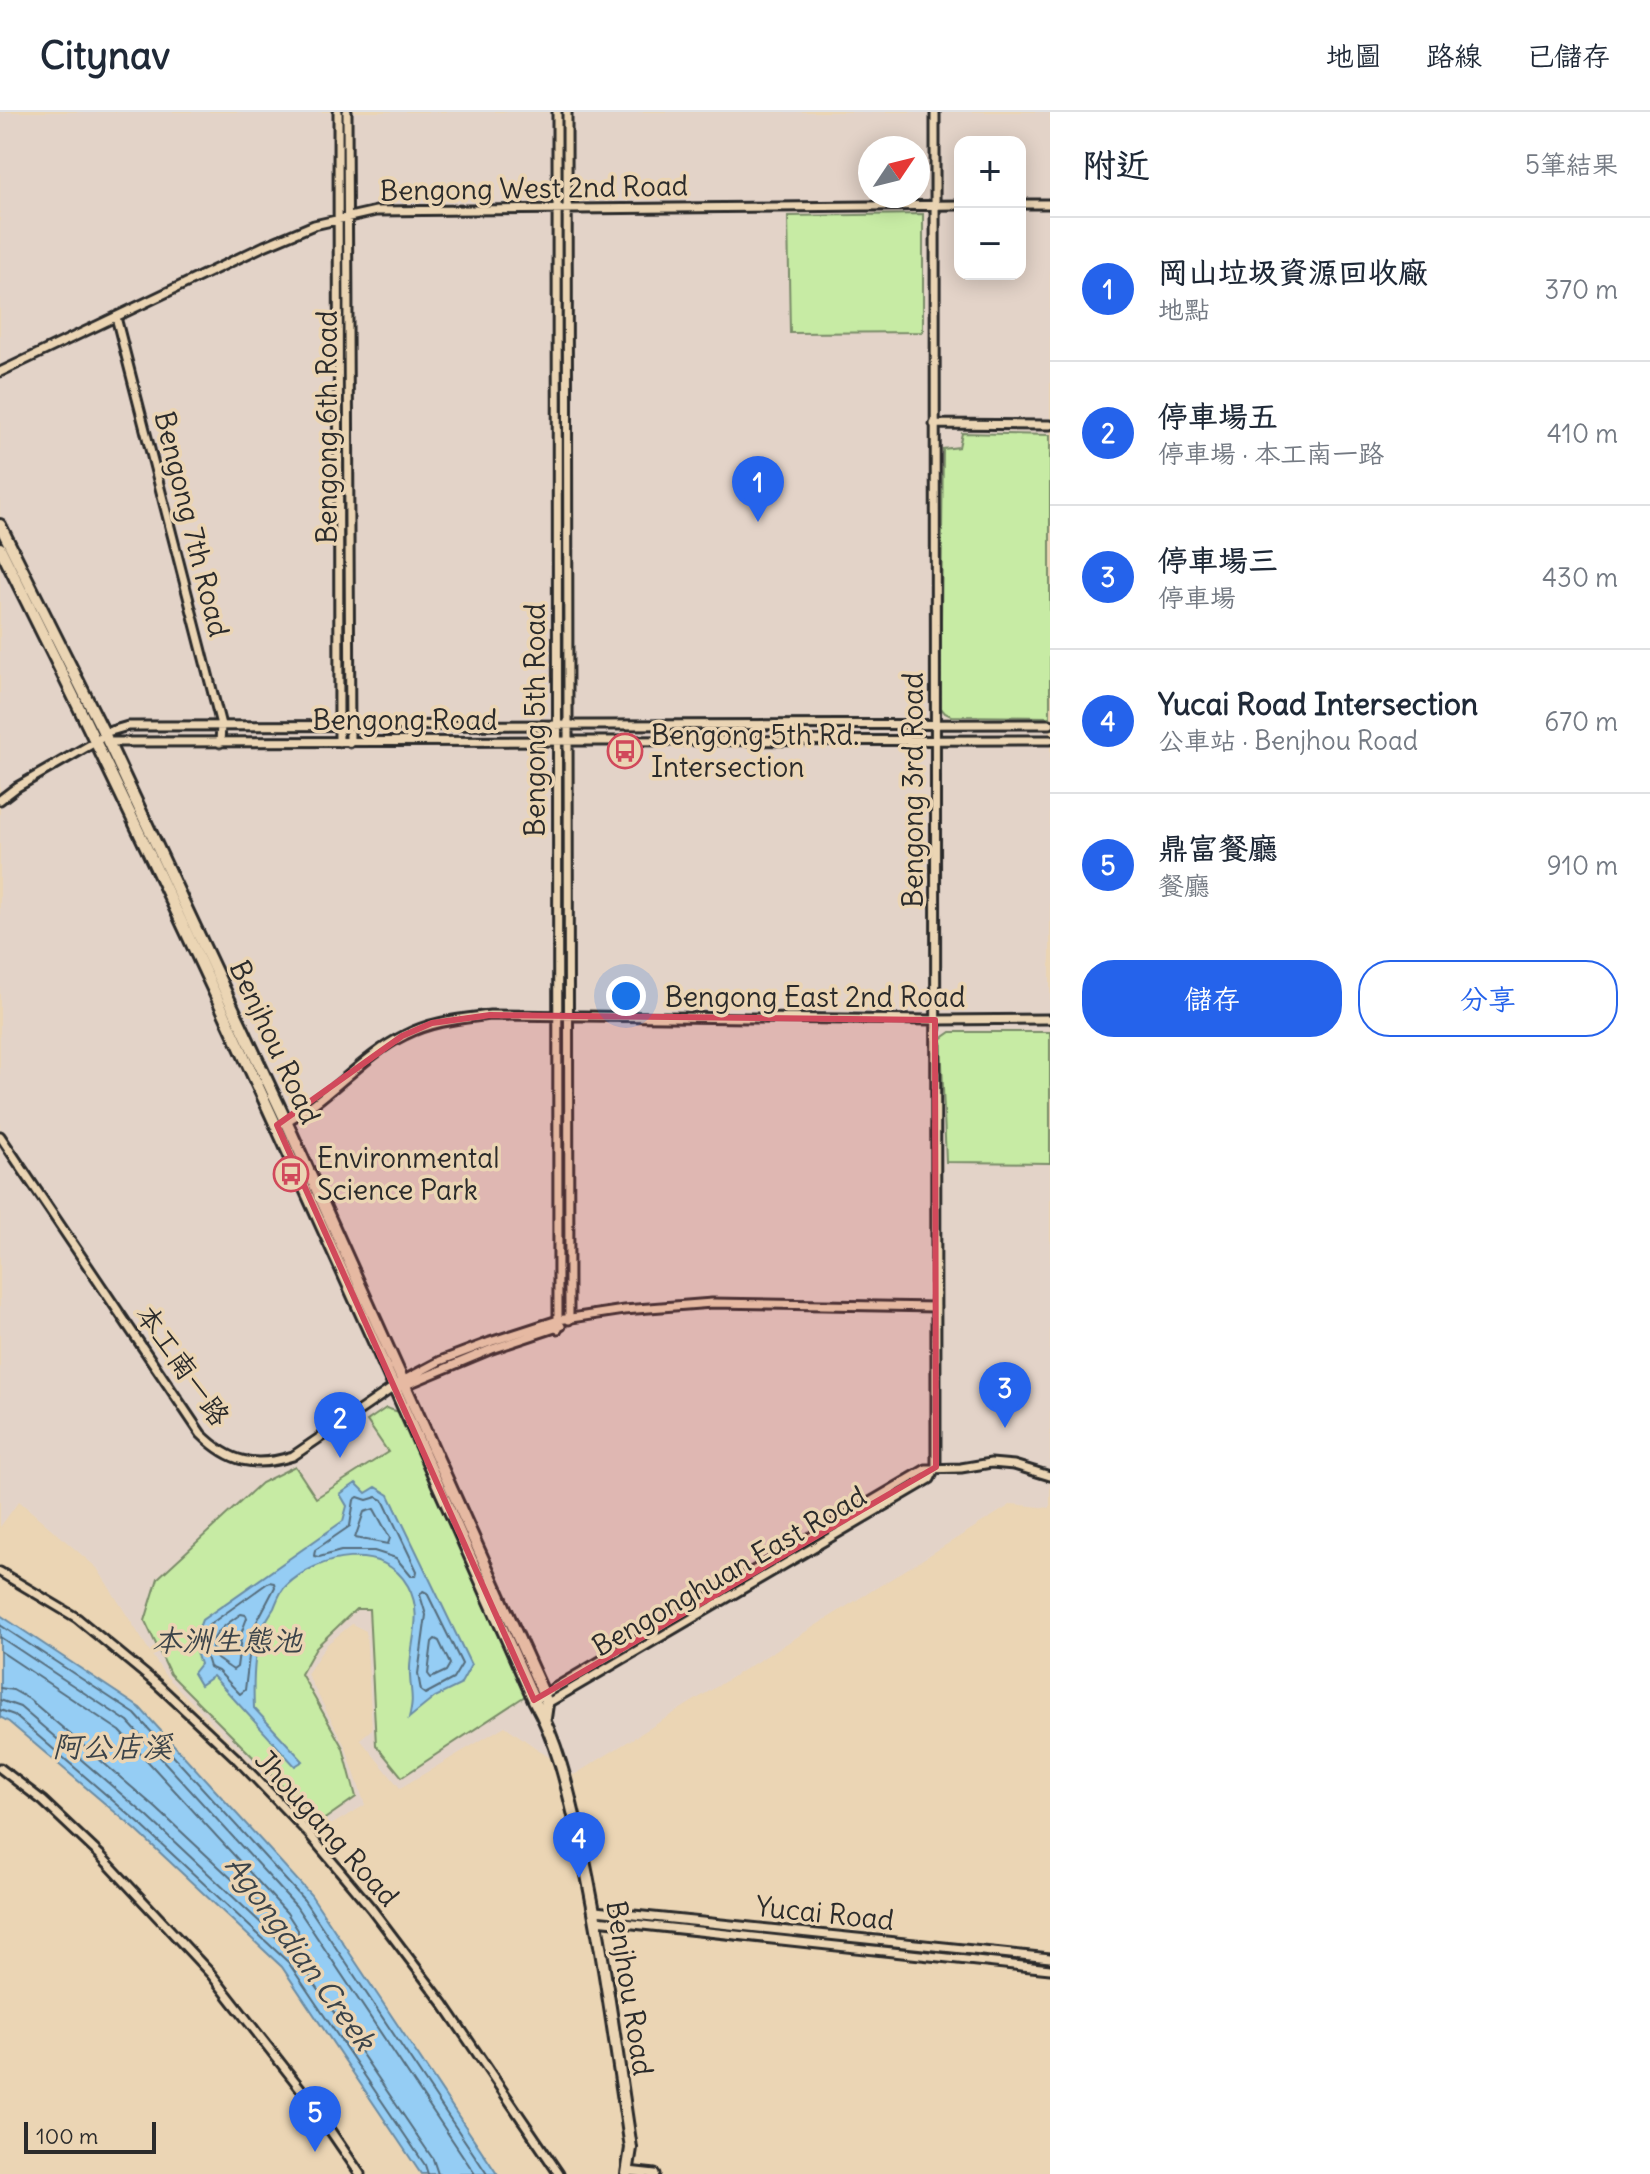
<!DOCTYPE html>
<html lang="zh-TW">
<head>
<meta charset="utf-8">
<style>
  body { margin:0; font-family:Delius,"LXGW WenKai TC",sans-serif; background:#f2f2f3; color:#1f2937 }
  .controls { position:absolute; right:24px; top:24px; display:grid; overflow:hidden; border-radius:16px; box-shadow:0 4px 20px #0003 }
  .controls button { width:72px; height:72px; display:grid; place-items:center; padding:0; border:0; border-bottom:2px solid #e0e1e3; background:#fff; color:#1f2937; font:40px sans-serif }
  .compass { position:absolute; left:858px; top:24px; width:72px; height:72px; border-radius:50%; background:#fff; box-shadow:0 4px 20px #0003; rotate:55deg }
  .scale { position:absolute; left:24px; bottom:20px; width:132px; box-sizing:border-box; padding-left:8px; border:4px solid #2b2b2b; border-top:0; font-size:22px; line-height:28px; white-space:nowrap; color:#2b2b2b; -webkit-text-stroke:6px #ebd5b4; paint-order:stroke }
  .you { position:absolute; left:626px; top:884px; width:28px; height:28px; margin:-20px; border:6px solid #fff; border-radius:50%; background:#1a73e8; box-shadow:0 0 0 12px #1a73e833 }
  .badge { display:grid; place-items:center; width:52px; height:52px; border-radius:50%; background:#2563eb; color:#fff; font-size:26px; font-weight:700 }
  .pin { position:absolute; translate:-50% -66px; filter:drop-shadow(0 2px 4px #0008) }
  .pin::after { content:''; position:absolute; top:42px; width:28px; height:24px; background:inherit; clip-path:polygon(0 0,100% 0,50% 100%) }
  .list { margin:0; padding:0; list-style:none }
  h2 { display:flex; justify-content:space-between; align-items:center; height:104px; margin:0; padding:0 32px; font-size:34px }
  h2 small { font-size:26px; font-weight:400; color:#747a83 }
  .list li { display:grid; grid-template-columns:52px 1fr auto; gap:24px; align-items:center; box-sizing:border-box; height:144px; padding:0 32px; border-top:2px solid #e0e1e3 }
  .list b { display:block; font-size:30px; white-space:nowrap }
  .list p { margin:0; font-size:26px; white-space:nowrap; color:#747a83 }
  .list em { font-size:26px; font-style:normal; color:#747a83 }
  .actions { display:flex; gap:16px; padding:24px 32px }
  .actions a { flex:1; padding:18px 0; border:2px solid #2563eb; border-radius:32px; text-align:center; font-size:28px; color:#2563eb }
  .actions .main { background:#2563eb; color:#fff }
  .map { position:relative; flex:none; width:1050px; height:2062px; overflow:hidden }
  header { display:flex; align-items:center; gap:48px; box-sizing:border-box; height:112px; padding:0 40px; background:#fff; border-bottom:2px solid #e0e1e3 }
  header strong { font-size:38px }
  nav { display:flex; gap:44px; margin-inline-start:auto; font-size:28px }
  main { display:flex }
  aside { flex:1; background:#fff }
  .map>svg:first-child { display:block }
</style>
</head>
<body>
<header>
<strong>Citynav</strong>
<nav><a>地圖</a><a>路線</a><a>已儲存</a></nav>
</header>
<main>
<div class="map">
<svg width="1050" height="2062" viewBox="0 0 1050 2062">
  <rect width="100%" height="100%" fill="#ebd5b4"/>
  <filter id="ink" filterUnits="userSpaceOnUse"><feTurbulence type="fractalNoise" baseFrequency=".0125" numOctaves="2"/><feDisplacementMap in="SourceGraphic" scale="16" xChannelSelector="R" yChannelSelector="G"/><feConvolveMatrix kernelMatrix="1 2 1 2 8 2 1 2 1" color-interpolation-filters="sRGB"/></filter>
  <g filter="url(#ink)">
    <path fill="#e3d3c8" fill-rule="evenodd" d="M0,0H1050V1396L1012,1392L574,1663L505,1614L400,1676L360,1627L372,1617L366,1519L352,1512L326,1533L307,1562L346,1636L365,1693L319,1720L164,1562L97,1456L19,1389L0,1415ZM960,30H1020V162H960ZM870,36H918V84H870Z"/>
    <path fill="#c7eba4" stroke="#798b68" stroke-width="2" d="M923,102V220L790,221L788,104Z
      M962,321L1050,323V605L951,604L945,601L940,595L943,337L959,335Z
      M951,920H1050V1051L946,1050L941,927Z
      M386,1296L399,1300L525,1584L402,1665L376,1633L369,1497H356L316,1535L301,1562L343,1636L356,1685L319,1711L170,1562L145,1509L158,1466L261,1371L295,1354L316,1386L388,1340L367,1309Z"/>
    <path fill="#95cdf4" stroke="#6b8ca4" stroke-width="2" d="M356,1371L366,1381L376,1375L389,1383L471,1553L460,1573L435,1585L409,1606C414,1585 411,1584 410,1564C408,1533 425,1505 408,1474C384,1430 317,1443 286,1474C280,1479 277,1489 274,1496C269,1504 262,1514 260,1523C253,1546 253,1573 254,1596L303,1649L295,1654L213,1564L200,1573L193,1561L200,1552L193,1531L202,1508L343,1409L347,1394L340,1382Z
      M0,1503L140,1596L311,1783L497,2062H421L282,1855L136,1718L9,1610L0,1605Z"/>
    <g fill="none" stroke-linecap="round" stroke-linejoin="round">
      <path stroke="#556c7b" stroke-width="2" d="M358,1385L367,1388L377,1385L383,1388L417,1459L416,1464H411L396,1446L374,1439H341L319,1445L314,1444L315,1438L350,1414L354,1388Z
        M374,1397L390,1426L388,1432L355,1426L364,1400Z
        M269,1470L274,1471L275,1475L252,1519L245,1578L240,1582L218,1559L209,1555L202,1532L209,1513Z
        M423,1479L427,1481L462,1552L453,1567L425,1582L421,1579L418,1562L426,1503L420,1483Z
        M241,1502L246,1503L247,1506L242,1519L237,1555L233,1558C229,1555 221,1550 217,1547C201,1527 228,1511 241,1502Z
        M0,1513L135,1602L304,1788L487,2062
        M0,1525L128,1610L296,1794L475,2062
        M435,1527L439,1529L450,1552L446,1559L431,1566L428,1562L432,1530Z
        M0,1539L120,1619L287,1801L298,1818V1823H292L156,1696L29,1587L13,1578L0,1576
        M0,1588L20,1595L148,1705L295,1843L433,2047L438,2062
        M0,1598L14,1603L141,1713L288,1850L425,2053L428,2062"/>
      <g stroke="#2b2b2b" stroke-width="13">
        <path id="minor" d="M338,0L339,630
          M347,0L350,631
          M557,0L558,1217
          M567,0L569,1208
          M1020,92H1050
          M116,205L221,613L220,631
          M0,260L264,134L314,113L376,99L960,93
          M934,312L1050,313
          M107,630L1050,628
          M0,688L17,675L97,629L104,621L128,614L1050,612
          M283,1011C328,989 360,945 405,923C432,909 460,907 490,903L935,908L1050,907
          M0,1024L201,1322C230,1351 255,1356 293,1344L404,1268L440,1249L490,1230L558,1208L624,1198L712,1191L936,1195
          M401,1275L492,1237L561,1214
          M0,1460L77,1506L157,1572L236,1646L309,1722L371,1796L443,1891L559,2062
          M534,1588L926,1357L961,1356L991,1351L1014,1353L1050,1364
          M546,1592L930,1367L936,1355L935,0
          M0,1656L43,1689L100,1743L211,1862L308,1986L360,2062
          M595,1799L1050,1846
          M596,1808L1050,1857
          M628,2059L655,2062"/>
      </g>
      <g stroke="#2b2b2b" stroke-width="16">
        <path id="secondary" d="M0,413L104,621L286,1009L544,1583L547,1592L545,1606
          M0,436C190,814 362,1201 534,1588C560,1634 570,1687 582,1739C603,1837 616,1937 631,2036L627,2062"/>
      </g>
      <use href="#minor" stroke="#ebd5b4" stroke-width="7"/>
      <use href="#secondary" stroke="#ebd5b4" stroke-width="10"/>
    </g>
  </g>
  <path fill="#d1495b" fill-opacity="0.2" stroke="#d1495b" stroke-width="6" stroke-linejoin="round" d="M490,903L935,908L936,1355L534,1588L277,1013L402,924L432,911Z"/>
  <defs>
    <g id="bus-ring" transform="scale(1.8)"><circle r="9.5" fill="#ebd5b4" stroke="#d1495b" stroke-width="1.5"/><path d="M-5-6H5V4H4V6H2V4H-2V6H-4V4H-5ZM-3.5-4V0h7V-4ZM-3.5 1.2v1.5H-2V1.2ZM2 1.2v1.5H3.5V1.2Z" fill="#d1495b"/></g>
  </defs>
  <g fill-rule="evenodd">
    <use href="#bus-ring" x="625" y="639"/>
    <use href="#bus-ring" x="291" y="1062"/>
  </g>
  <g text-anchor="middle" stroke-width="7" stroke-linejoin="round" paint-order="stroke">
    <g font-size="28" fill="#2b2b2b" stroke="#ebd5b4">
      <text transform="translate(534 76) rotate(-1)" y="10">Bengong West 2nd Road</text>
      <text transform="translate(327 315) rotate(-90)" y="10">Bengong 6th Road</text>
      <text transform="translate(192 412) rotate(76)" y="10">Bengong 7th Road</text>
      <text x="405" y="618">Bengong Road</text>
      <text transform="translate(535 608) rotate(-90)" y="10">Bengong 5th Road</text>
      <text transform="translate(913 678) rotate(-90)" y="10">Bengong 3rd Road</text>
      <text x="815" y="895">Bengong East 2nd Road</text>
      <text transform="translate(275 930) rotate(65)" y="10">Benjhou Road</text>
      <text transform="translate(183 1253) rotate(55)" y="10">本工南一路</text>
      <text transform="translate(729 1459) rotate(-30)" y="10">Bengonghuan East Road</text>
      <text transform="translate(327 1716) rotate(48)" y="10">Jhougang Road</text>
      <text transform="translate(825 1801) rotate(6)" y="10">Yucai Road</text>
      <text transform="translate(630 1876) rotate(81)" y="10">Benjhou Road</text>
    </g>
    <g font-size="28" fill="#2b2b2b" stroke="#ebd5b4" text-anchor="start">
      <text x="651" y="633">Bengong 5th Rd.<tspan x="651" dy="32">Intersection</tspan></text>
      <text x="317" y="1056">Environmental<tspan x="317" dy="32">Science Park</tspan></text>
    </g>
    <g font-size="30" font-style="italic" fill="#3b4349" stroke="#ebd5b4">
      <text x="227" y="1539">本洲生態池</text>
      <text x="112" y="1645">阿公店溪</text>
      <text transform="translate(300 1841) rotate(54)" y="10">Agongdian Creek</text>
    </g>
  </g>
</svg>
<div class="controls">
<button>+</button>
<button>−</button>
</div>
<svg class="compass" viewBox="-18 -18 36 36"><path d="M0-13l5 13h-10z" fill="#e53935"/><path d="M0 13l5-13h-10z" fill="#747a83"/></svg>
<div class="scale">100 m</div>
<div class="you"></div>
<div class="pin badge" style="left:758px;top:410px">1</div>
<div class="pin badge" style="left:340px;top:1346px">2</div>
<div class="pin badge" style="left:1005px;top:1316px">3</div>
<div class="pin badge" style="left:579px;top:1766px">4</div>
<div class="pin badge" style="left:315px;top:2040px">5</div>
</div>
<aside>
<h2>附近<small>5筆結果</small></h2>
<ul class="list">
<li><span class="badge">1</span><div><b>岡山垃圾資源回收廠</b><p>地點</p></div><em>370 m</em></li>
<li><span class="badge">2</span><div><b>停車場五</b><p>停車場 · 本工南一路</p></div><em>410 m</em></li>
<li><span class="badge">3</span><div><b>停車場三</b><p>停車場</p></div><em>430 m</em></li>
<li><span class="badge">4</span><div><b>Yucai Road Intersection</b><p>公車站 · Benjhou Road</p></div><em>670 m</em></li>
<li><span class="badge">5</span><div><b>鼎富餐廳</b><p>餐廳</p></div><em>910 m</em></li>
</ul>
<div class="actions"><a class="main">儲存</a><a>分享</a></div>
</aside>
</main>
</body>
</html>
